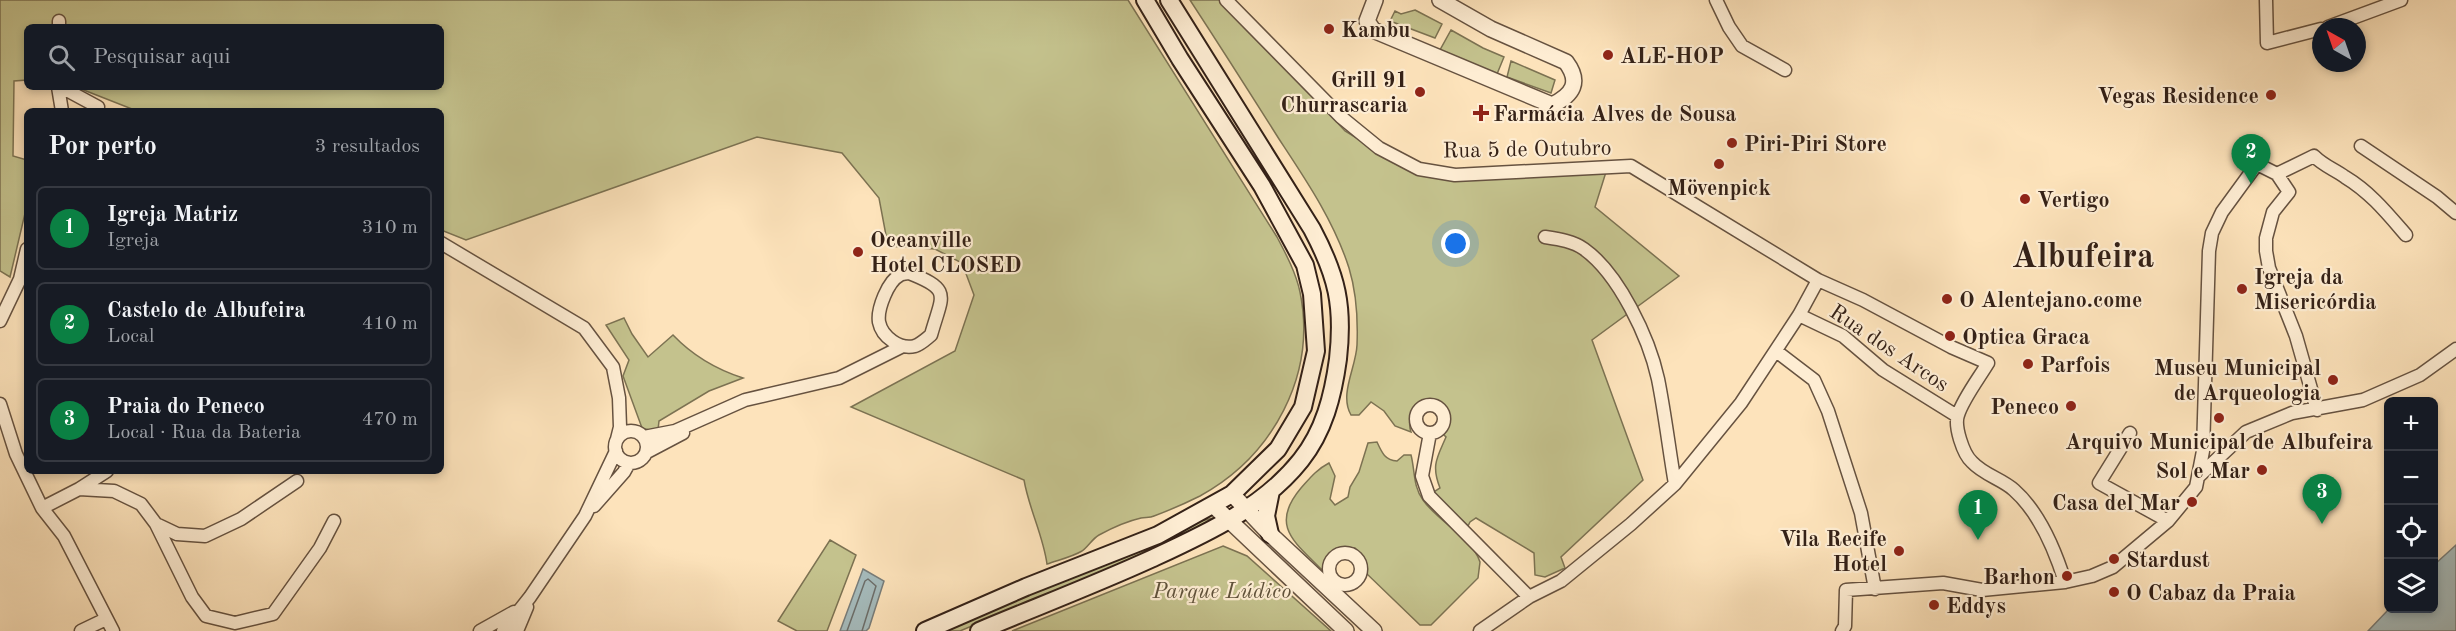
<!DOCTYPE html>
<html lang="pt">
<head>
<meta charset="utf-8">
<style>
  body { margin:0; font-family:"Old Standard TT",serif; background:#242831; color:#f1f3f6 }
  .controls { position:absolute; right:18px; bottom:18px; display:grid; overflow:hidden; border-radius:9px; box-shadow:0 3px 9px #0003 }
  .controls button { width:54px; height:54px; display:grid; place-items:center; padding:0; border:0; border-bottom:2px solid #363941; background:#171b24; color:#f1f3f6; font:30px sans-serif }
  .compass { position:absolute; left:2312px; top:18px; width:54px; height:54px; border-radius:50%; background:#171b24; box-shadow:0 3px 9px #0003; rotate:320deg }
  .you { position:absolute; left:1456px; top:244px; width:21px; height:21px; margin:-15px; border:4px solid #fff; border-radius:50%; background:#1a73e8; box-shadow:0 0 0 9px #1a73e833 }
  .badge { display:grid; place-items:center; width:39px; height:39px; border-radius:50%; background:#0b8043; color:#fff; font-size:20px; font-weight:700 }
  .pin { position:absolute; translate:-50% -50px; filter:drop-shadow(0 2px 3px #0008) }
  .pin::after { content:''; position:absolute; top:32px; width:21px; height:18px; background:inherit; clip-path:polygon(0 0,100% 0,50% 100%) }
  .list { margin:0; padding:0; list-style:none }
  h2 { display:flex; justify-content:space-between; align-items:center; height:78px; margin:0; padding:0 24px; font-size:26px }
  h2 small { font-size:20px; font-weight:400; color:#9ea1a6 }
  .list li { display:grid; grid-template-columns:39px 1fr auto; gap:18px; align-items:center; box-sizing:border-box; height:84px; margin:0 12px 12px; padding:0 12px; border:2px solid #363941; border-radius:9px }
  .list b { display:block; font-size:22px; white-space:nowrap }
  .list p { margin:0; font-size:20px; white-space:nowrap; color:#9ea1a6 }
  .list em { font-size:20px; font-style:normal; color:#9ea1a6 }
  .icon { flex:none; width:33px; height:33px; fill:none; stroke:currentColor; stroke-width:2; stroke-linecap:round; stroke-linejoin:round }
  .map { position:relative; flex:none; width:2456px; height:631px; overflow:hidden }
  .search { position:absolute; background:#171b24; box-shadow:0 3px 9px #0003; left:24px; top:24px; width:420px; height:66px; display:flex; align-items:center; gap:15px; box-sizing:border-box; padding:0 21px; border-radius:9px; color:#9ea1a6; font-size:22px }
  .panel { position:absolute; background:#171b24; box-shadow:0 3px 9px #0003; left:24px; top:108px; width:420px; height:366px; border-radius:9px }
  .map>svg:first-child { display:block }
</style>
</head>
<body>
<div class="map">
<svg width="2456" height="631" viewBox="0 0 2456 631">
  <rect width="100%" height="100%" fill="#fde3bb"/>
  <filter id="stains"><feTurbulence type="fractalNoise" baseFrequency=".00333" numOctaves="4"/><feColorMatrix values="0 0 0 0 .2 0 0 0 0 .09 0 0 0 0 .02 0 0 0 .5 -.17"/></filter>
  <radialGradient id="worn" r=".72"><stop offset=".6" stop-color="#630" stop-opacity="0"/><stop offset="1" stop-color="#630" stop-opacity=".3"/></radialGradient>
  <path fill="#c4c28d" stroke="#7c7252" stroke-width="1.5" d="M0,0H1128L1277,237C1286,254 1296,273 1300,292C1317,375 1273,456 1200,496C1186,503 1170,510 1154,516C1150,518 1145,517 1141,518C1128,521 1110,529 1099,535C1092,539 1088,547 1082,551C1072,557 1058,560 1047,564C1043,535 1029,509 1024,480L851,407L955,351L974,295L962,263L935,249L888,246L879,198L842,153L757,137L466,240L441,230V111H137L76,87H441V27H27V80L14,81L13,156L27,160V205L10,277L0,271Z
    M1190,0H1224L1345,131L1408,170L1606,172L1595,207L1679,276L1592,340L1643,480L1561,557L1565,568L1545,577L1535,575L1534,553L1476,518L1470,522L1468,526L1432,493L1440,488C1431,465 1437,458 1446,437L1442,433L1448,413C1431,387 1403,407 1411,432L1395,426L1384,411L1371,402L1359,415H1351C1339,394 1356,368 1357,345C1358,320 1356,291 1349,268C1334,221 1306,180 1279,139C1250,93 1220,46 1190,0Z
    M1415,10L1442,24L1435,38L1390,21L1395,11L1401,14Z
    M1451,30L1483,48L1504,57L1497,74L1440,50Z
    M1511,61L1555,80L1551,93L1507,77Z
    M624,318L632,334L648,357L673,335C693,356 715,369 743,378L709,391L659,421L658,430L653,431L642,428L623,376L629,360L606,325Z
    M1377,442C1382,453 1385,460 1397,461L1404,455H1411C1415,470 1413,487 1423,500C1438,522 1471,536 1480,562L1478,578L1431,625H1420L1367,574L1365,560L1355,548L1335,550L1325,563L1322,570C1295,542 1269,526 1301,488C1310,478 1316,470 1329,463L1335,476L1330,499L1335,505L1348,497L1350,487L1359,472L1368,443Z
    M1217,517L1191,534L960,631H938L1201,521Z
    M830,540L856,555L827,631H797L778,621Z
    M1223,546L1247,556L1331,631H1012Z"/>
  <path fill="#a5bbbc" stroke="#787d7a" stroke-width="1.5" d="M2456,545V631H2368L2389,609L2434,608V565Z
    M863,569L884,581L869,628L866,631H840Z"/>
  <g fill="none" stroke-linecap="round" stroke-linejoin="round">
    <path stroke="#6c6e6a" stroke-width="1.5" d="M847,631L865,581L868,579L876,586L862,631"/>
    <g stroke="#665240" stroke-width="15">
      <path id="minor" d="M1226,0L1341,117L1379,148L1419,169L1455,175L1631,166L1818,280L1863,300L1951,347L1988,363C1979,378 1963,399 1958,415C1954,426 1963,454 1972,462C1984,475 2002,479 2014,490C2040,513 2055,550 2065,582
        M1716,0L1729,27L1742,46L1785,70
        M2266,0L2267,43L2321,29
        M59,27V21
        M2328,27L2401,0
        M58,87L62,111
        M61,87L98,107
        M2361,146L2437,197L2456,213
        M2277,174L2314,156C2324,166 2334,169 2345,177C2370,192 2387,213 2406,235
        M1545,237C1558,239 1573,241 1584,249C1619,274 1649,338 1658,379C1665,414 1669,449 1675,484
        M441,243L584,328L613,367L619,398L620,427L617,439
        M909,273C953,290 942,295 931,335C926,339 921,344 915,346C900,350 882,337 879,322C877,309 888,281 900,275C901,274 908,273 909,273Z
        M1799,315L1843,336L1883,370L1957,416
        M0,321L20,279L27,249
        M1776,351L1814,380L1828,411L1861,513L1875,589
        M0,404L16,454L42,508L64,536L113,631
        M1416 419a14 14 0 1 1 28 0a14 14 0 1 1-28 0Z
        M615 447a16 16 0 1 1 32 0a16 16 0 1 1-32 0Z
        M1430,433L1422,476L1429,496L1529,597
        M2130,433L2099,483L2168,521
        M644,437L675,431L745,400L839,378L903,346
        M647,452L683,433
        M2199,476L2246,432L2292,413L2363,400L2420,375L2456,349
        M79,489L107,471
        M594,506L624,472L629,463
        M42,508L79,489L114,491L141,504L156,524L192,597L206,616L235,623L273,614L320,548L334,521
        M156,524L177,534L205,536L241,519L297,481
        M1329 569a16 16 0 1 1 32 0a16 16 0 1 1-32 0Z
        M81,631L106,619
        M480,631L514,612
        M503,631L530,597L585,516L616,451
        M517,631L527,607
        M1480,631L1529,597L1561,581L1631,524L1675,484L1741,403L1799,315L1818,280
        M1842,631L1845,626L1846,590L1943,583L1982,590L2065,582L2092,576L2113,567L2168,521L2196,487L2203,451L2209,251L2212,233L2222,212L2257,164L2277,174L2289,192L2273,212L2266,238V251L2269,268L2296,336L2317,410"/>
    </g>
    <g stroke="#665240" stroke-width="18">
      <path id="tertiary" d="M1375,0L1367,21L1373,30L1552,105C1573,95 1581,82 1566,62L1491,29L1440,0
        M1232,494L1270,534L1374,631
        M1213,505L1346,631"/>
    </g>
    <g stroke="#342117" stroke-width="20">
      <path id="secondary" d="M1270,534L1266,516L1271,491
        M925,631L1026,587L1158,535L1232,494L1278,449L1303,407L1316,351L1312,294L1305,265L1262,186L1180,59L1145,0
        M979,631C1036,607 1094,585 1151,559C1205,534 1263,508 1301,460C1324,431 1333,396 1338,359C1344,306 1337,276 1312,229L1169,0"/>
    </g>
    <use href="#minor" stroke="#feedd3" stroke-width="12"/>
    <use href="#tertiary" stroke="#feedd3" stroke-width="15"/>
    <use href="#secondary" stroke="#feedd3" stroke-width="16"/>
  </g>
  <g fill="#8f2418" stroke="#feedd3" stroke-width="2">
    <circle cx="1329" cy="29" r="6"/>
    <circle cx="1608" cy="55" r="6"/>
    <circle cx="1420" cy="92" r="6"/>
    <circle cx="2271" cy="95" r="6"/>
    <path d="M1478 104h6v6h6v6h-6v6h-6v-6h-6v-6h6z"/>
    <circle cx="1732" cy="143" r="6"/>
    <circle cx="1719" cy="164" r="6"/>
    <circle cx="2025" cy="199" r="6"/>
    <circle cx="858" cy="252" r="6"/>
    <circle cx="2242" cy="289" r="6"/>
    <circle cx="1947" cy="299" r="6"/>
    <circle cx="1950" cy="336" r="6"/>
    <circle cx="2028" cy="364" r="6"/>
    <circle cx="2333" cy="380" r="6"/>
    <circle cx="2071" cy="406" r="6"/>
    <circle cx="2219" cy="418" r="6"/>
    <circle cx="2262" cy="470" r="6"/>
    <circle cx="2192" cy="502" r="6"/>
    <circle cx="1899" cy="551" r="6"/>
    <circle cx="2114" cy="559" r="6"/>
    <circle cx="2067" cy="576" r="6"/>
    <circle cx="2114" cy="592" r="6"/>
    <circle cx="1934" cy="605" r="6"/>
  </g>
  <g text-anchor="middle" stroke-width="4.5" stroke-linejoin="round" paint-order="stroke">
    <g font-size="22" font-weight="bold" fill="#342117" stroke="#feedd3" text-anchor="start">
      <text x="1341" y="37">Kambu</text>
      <text x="1620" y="63">ALE-HOP</text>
      <text x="1408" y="87" text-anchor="end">Grill 91<tspan x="1408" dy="25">Churrascaria</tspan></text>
      <text x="2259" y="103" text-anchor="end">Vegas Residence</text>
      <text x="1493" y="121">Farmácia Alves de Sousa</text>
      <text x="1744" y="151">Piri-Piri Store</text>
      <text x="1719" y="195" text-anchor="middle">Mövenpick</text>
      <text x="2037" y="207">Vertigo</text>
      <text x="870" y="247">Oceanville<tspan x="870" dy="25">Hotel CLOSED</tspan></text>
      <text x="2254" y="284">Igreja da<tspan x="2254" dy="25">Misericórdia</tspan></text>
      <text x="1959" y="307">O Alentejano.come</text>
      <text x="1962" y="344">Optica Graca</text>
      <text x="2040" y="372">Parfois</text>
      <text x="2321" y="375" text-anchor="end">Museu Municipal<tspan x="2321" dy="25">de Arqueologia</tspan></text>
      <text x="2059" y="414" text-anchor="end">Peneco</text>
      <text x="2219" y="449" text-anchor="middle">Arquivo Municipal de Albufeira</text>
      <text x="2250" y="478" text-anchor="end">Sol e Mar</text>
      <text x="2180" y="510" text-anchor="end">Casa del Mar</text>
      <text x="1887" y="546" text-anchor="end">Vila Recife<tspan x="1887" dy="25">Hotel</tspan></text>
      <text x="2126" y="567">Stardust</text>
      <text x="2055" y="584" text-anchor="end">Barhon</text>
      <text x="2126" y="600">O Cabaz da Praia</text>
      <text x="1946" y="613">Eddys</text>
    </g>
    <g font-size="22" fill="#342117" stroke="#feedd3">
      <text transform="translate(1527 148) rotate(-1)" y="8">Rua 5 de Outubro</text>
      <text transform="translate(1890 347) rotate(34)" y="8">Rua dos Arcos</text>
    </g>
    <g font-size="22" font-style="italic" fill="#5f513a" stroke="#feedd3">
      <text x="1222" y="598">Parque Lúdico</text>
    </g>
    <g font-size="34" font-weight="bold" fill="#342117" stroke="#feedd3">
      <text x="2083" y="267">Albufeira</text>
    </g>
  </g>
  <rect width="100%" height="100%" filter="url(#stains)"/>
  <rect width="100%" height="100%" fill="url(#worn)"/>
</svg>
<div class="controls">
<button>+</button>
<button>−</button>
<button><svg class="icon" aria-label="locate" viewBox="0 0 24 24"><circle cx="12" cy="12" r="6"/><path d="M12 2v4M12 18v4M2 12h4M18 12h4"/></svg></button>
<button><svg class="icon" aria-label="layers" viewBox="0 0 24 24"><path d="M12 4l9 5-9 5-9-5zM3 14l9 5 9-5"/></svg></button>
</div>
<svg class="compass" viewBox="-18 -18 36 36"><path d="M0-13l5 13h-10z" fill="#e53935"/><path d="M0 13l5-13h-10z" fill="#9ea1a6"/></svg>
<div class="you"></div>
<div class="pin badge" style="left:1978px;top:540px">1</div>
<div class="pin badge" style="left:2251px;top:184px">2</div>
<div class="pin badge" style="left:2322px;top:524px">3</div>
<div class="search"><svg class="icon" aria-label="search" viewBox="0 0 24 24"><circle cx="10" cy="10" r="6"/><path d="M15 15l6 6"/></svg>Pesquisar aqui</div>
<section class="panel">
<h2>Por perto<small>3 resultados</small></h2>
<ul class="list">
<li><span class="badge">1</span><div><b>Igreja Matriz</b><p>Igreja</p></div><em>310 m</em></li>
<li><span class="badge">2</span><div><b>Castelo de Albufeira</b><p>Local</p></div><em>410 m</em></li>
<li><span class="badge">3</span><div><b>Praia do Peneco</b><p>Local · Rua da Bateria</p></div><em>470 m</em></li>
</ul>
</section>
</div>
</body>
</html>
